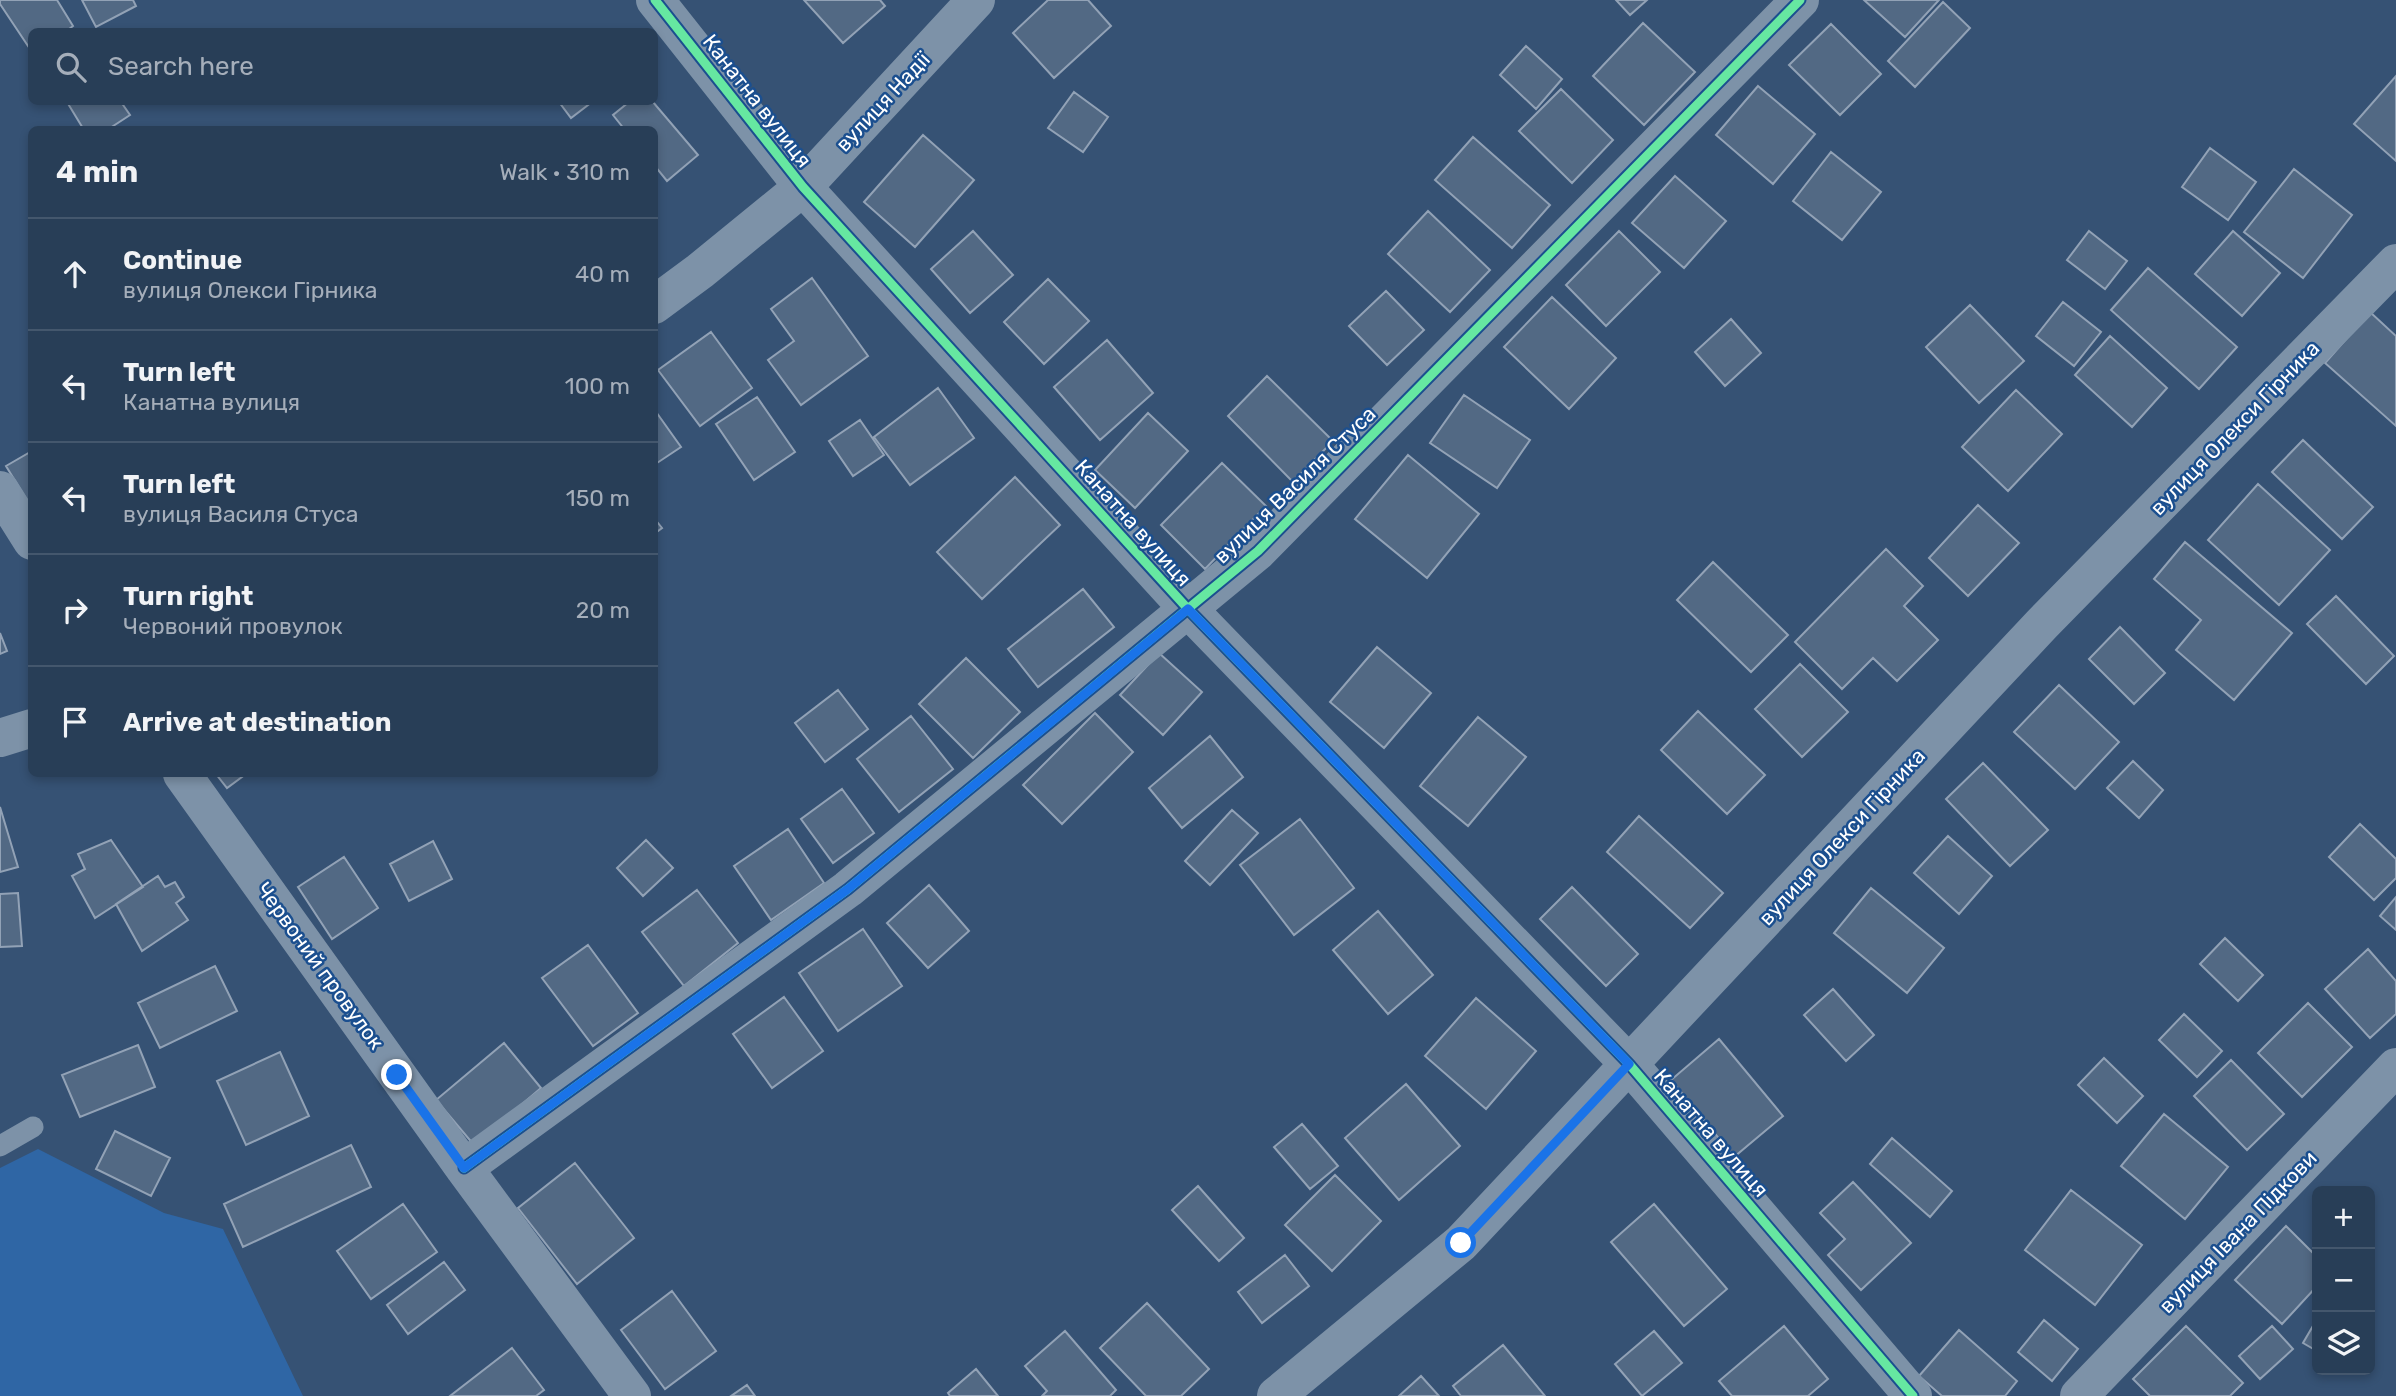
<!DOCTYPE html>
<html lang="en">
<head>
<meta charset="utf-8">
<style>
  body { margin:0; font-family:Rubik,sans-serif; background:#30455d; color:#f1f3f6 }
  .controls { position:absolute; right:21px; bottom:21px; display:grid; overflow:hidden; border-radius:10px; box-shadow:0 4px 10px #0003 }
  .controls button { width:63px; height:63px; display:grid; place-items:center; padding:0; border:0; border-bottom:2px solid #44576d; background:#283e57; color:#f1f3f6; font:35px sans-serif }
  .stop { position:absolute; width:21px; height:21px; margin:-16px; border:5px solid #1a73e8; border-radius:50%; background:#fff }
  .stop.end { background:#1a73e8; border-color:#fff; box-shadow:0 2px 7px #0008 }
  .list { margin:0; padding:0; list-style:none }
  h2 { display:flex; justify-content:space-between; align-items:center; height:91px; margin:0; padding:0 28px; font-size:30px }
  h2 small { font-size:23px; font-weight:400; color:#a5aeba }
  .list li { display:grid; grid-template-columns:46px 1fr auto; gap:21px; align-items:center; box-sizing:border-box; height:112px; padding:0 28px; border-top:2px solid #44576d }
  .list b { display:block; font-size:26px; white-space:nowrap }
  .list p { margin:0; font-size:23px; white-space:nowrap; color:#a5aeba }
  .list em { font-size:23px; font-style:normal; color:#a5aeba }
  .icon { flex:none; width:38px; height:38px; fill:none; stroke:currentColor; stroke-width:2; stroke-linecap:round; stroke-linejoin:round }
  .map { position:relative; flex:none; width:2396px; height:1396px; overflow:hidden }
  .search { position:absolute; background:#283e57; box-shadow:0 4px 10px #0003; left:28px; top:28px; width:630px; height:77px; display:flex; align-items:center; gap:18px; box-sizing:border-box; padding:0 24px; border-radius:10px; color:#a5aeba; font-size:26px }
  .panel { position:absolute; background:#283e57; box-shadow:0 4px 10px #0003; left:28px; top:126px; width:630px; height:651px; border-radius:10px }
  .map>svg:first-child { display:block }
</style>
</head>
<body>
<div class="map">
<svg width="2396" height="1396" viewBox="0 0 2396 1396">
  <rect width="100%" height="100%" fill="#365274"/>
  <path fill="#2f66a5" d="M38,1149L164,1213L223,1229L303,1396H0V1168Z"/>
  <path fill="#526984" stroke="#92a2b6" stroke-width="2" d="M0,0H57L73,26L65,32H32V52L0,4Z
    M82,0H133L136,6L96,27Z
    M804,0H880L885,6L843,43Z
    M1048,0H1088L1111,26L1054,78L1013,33Z
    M1616,0H1647L1630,15Z
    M1864,0H1939L1905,37Z
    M1943,2L1970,28L1915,87L1888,61Z
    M1643,23L1695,72L1644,125L1593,76Z
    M1831,24L1881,74L1840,115L1789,65Z
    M1526,46L1562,79L1536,109L1500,75Z
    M2396,76V161L2354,124Z
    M1758,86L1815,134L1773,184L1716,135Z
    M1561,89L1613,140L1572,183L1519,131Z
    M1074,92L1108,117L1083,152L1048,128Z
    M67,102H121L130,115L107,130H84Z
    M559,102H592L571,118Z
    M629,102H653L698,155L667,181L654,165V130H625L613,115Z
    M923,135L974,180L915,247L864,202Z
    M1473,137L1550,205L1512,248L1435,180Z
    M2210,148L2256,182L2228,220L2182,187Z
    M1831,152L1881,192L1842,240L1793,201Z
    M2294,169L2352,215L2303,278L2244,232Z
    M1675,176L1726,221L1684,268L1632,223Z
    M1428,211L1490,270L1450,312L1388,254Z
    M973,231L1013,275L970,313L931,269Z
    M1619,231L1660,272L1606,326L1566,285Z
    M2089,231L2127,261L2105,289L2067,260Z
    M2233,231L2280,273L2242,316L2195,274Z
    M2148,268L2237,347L2199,389L2111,310Z
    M812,278L868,356L801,405L768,360L794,341L771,309Z
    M1048,279L1089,321L1044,364L1004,322Z
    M1386,291L1424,330L1387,365L1349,326Z
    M1552,297L1616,358L1569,409L1504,347Z
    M2063,302L2101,332L2074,366L2036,336Z
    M1970,305L2024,361L1979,403L1926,347Z
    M2370,312L2396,336V426L2325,363Z
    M1731,319L1761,353L1725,386L1695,352Z
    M711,332L752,388L700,426L658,370Z
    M2110,336L2167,388L2132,427L2075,375Z
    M1107,340L1153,393L1100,440L1054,387Z
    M1267,376L1333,441L1293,482L1228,416Z
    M938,388L974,438L910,485L874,437Z
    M2016,390L2062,434L2008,491L1962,447Z
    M1464,395L1530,440L1497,488L1430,443Z
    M757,397L795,452L754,480L716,424Z
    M654,409L681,447L654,465Z
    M1148,413L1188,451L1135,508L1095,470Z
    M860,420L884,455L853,476L829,441Z
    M2303,440L2373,507L2342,539L2272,472Z
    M32,451V500L28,502L6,466Z
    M1408,455L1479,514L1427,578L1355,519Z
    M1222,463L1266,506L1205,569L1161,525Z
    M1015,477L1060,525L982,599L937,552Z
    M2258,484L2330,550L2279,605L2208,540Z
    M1978,505L2019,543L1968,596L1929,558Z
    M654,518L662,528L654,534Z
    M2185,542L2292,633L2234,700L2176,650L2201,620L2154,579Z
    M1886,549L1923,586L1904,606L1938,640L1897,681L1873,658L1842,689L1795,642Z
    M1713,562L1788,635L1751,672L1677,600Z
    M1083,589L1114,627L1038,687L1008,649Z
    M2336,596L2394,656L2366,684L2307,624Z
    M2120,627L2165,673L2134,704L2089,659Z
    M0,633L7,651L0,654Z
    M1377,647L1431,693L1384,748L1330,702Z
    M1159,653L1202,692L1163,735L1120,695Z
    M966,658L1020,712L973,758L919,704Z
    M1800,664L1848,712L1802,757L1755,709Z
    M2059,685L2119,742L2075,789L2014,732Z
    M838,690L868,729L825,762L795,723Z
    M1698,711L1765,775L1727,814L1661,750Z
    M1095,713L1133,752L1062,824L1023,785Z
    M911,716L953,769L899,812L857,759Z
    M1478,717L1526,757L1468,826L1420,786Z
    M1210,736L1243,777L1182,828L1149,788Z
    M2133,761L2163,790L2139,818L2107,788Z
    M1983,763L2048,830L2010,866L1946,799Z
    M216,774H246L227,788Z
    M842,789L874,833L833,863L801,819Z
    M0,807L18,867L0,872Z
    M1232,810L1258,833L1210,885L1185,861Z
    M1639,816L1723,893L1690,928L1607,852Z
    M1300,819L1354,888L1294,935L1240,865Z
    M2360,824L2396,859V878L2374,900L2329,857Z
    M788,829L824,883L771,920L734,866Z
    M1948,836L1992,876L1959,914L1914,873Z
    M111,840L143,887L95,918L72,876L85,869L78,854Z
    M646,840L673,868L643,896L617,868Z
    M433,841L452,879L409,901L390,864Z
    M344,857L378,908L332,939L298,887Z
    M158,876L165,887L175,882L184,897L176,903L188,920L142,951L116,904Z
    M929,885L969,931L928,968L887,923Z
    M1572,887L1638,954L1606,986L1540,919Z
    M1871,888L1944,948L1907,993L1834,933Z
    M697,890L738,943L684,986L642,932Z
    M18,893L22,946L0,947V894Z
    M2396,897V930L2380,916Z
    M1378,911L1433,975L1388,1014L1333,950Z
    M863,929L902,986L838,1031L799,973Z
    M2225,938L2263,975L2238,1001L2200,964Z
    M588,945L638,1013L593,1046L542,978Z
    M2368,949L2396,981V1014L2370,1038L2325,989Z
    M215,966L237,1011L160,1048L138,1003Z
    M1833,989L1874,1035L1846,1061L1804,1015Z
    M784,997L823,1051L772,1088L733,1034Z
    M1476,998L1536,1051L1486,1109L1425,1056Z
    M2308,1003L2352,1047L2302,1097L2258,1053Z
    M2184,1014L2222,1051L2197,1077L2159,1040Z
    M1719,1039L1783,1116L1734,1157L1671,1080Z
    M504,1043L541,1088L474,1145L436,1100Z
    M138,1045L155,1087L80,1117L62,1075Z
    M280,1052L309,1116L246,1145L217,1081Z
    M2104,1058L2143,1096L2117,1123L2078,1085Z
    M2231,1060L2284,1114L2247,1150L2194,1096Z
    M1406,1084L1460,1146L1399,1200L1345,1138Z
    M2164,1114L2228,1167L2185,1219L2121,1166Z
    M1302,1124L1338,1166L1310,1189L1274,1147Z
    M115,1131L170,1158L151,1196L96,1169Z
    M1892,1138L1952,1191L1930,1217L1870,1164Z
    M351,1145L371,1187L243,1247L224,1204Z
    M575,1163L634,1238L577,1284L518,1208Z
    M1335,1175L1381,1221L1332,1271L1285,1225Z
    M1853,1182L1911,1243L1861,1290L1828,1255L1845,1239L1820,1213Z
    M1198,1186L1244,1238L1219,1261L1172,1210Z
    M2071,1190L2142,1245L2095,1305L2025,1250Z
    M403,1204L437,1252L371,1299L337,1251Z
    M1654,1204L1727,1289L1684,1326L1611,1242Z
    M2286,1226L2317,1257V1286L2282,1324L2235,1280Z
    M1285,1255L1309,1286L1262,1323L1238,1292Z
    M444,1262L465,1290L408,1334L387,1305Z
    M672,1291L716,1351L665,1389L621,1330Z
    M1147,1303L1209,1369L1181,1396H1146L1100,1348Z
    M2317,1319V1351L2303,1343Z
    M2044,1320L2078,1349L2052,1381L2018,1352Z
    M1784,1326L1828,1379L1808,1396H1732L1719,1381Z
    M2186,1326L2243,1383L2230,1396H2150L2133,1379Z
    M2272,1326L2293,1349L2260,1379L2239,1356Z
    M1959,1330L2017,1381L2005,1396H1942L1919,1376Z
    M1065,1331L1116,1390L1110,1396H1042L1047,1391L1025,1366Z
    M1654,1331L1682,1363L1642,1396L1615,1364Z
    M1503,1345L1545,1396H1461L1453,1386Z
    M512,1348L544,1390L536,1396H450Z
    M976,1369L998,1396H950L948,1393Z
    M1421,1376L1439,1396H1399Z
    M747,1385L755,1396H731Z"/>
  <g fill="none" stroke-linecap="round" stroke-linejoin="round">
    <path stroke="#7d92a8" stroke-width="21" d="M0,1146L33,1127"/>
    <path stroke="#7d92a8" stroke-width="38" d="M655,0L803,187L1188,609L1629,1064L1913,1396
      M654,305L700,271L803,187L976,0
      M0,490L32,541
      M0,738L32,728
      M182,774L464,1168L632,1396
      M464,1168L848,889L1258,551L1800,0
      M1276,1396L1461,1243L2042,624L2396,263
      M2079,1396L2396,1067"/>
    <g stroke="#1b4f8f" stroke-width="13">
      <path id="cycleway" d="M655,0L803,187L1188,609L1629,1064L1913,1396
        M464,1168L848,889L1258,551L1800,0"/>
    </g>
    <use href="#cycleway" stroke="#66e7a1" stroke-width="9"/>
  </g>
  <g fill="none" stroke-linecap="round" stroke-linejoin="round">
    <path stroke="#1a73e8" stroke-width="9" d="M397,1075L464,1168L848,889L1188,609L1629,1064L1461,1243"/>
  </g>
  <g text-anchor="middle" stroke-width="5" stroke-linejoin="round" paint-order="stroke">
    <g font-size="21" fill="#fff" stroke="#1b4f8f">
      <text transform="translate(757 101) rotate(52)" y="7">Канатна вулиця</text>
      <text transform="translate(883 102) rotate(-47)" y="7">вулиця Надії</text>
      <text transform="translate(2235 428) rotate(-46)" y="7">вулиця Олекси Гірника</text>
      <text transform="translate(1295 485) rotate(-44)" y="7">вулиця Василя Стуса</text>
      <text transform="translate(1133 523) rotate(48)" y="7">Канатна вулиця</text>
      <text transform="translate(1842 837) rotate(-47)" y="7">вулиця Олекси Гірника</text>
      <text transform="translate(320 966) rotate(54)" y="7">Червоний провулок</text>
      <text transform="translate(1711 1133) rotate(49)" y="7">Канатна вулиця</text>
      <text transform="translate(2238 1232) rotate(-46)" y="7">вулиця Івана Підкови</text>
    </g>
  </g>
</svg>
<div class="controls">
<button>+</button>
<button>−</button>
<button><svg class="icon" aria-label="layers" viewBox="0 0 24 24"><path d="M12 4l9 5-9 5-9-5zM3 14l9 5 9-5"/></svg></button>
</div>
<div class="stop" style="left:1461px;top:1243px"></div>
<div class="stop end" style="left:397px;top:1075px"></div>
<div class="search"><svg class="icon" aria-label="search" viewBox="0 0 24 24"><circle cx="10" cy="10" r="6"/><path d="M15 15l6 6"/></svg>Search here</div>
<section class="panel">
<h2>4 min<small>Walk · 310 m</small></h2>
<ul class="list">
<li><svg class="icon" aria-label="ahead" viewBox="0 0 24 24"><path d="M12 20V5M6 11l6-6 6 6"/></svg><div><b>Continue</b><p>вулиця Олекси Гірника</p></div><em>40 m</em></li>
<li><svg class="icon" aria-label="left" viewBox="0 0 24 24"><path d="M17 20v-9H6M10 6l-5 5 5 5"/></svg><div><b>Turn left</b><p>Канатна вулиця</p></div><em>100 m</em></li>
<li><svg class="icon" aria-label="left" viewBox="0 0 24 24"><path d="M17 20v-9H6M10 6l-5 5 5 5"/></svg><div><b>Turn left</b><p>вулиця Василя Стуса</p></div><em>150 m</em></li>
<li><svg class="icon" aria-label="right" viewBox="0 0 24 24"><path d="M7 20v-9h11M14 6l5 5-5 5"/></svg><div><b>Turn right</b><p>Червоний провулок</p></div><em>20 m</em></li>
<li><svg class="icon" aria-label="arrive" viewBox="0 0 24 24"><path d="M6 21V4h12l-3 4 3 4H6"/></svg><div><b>Arrive at destination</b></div></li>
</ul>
</section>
</div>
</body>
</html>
